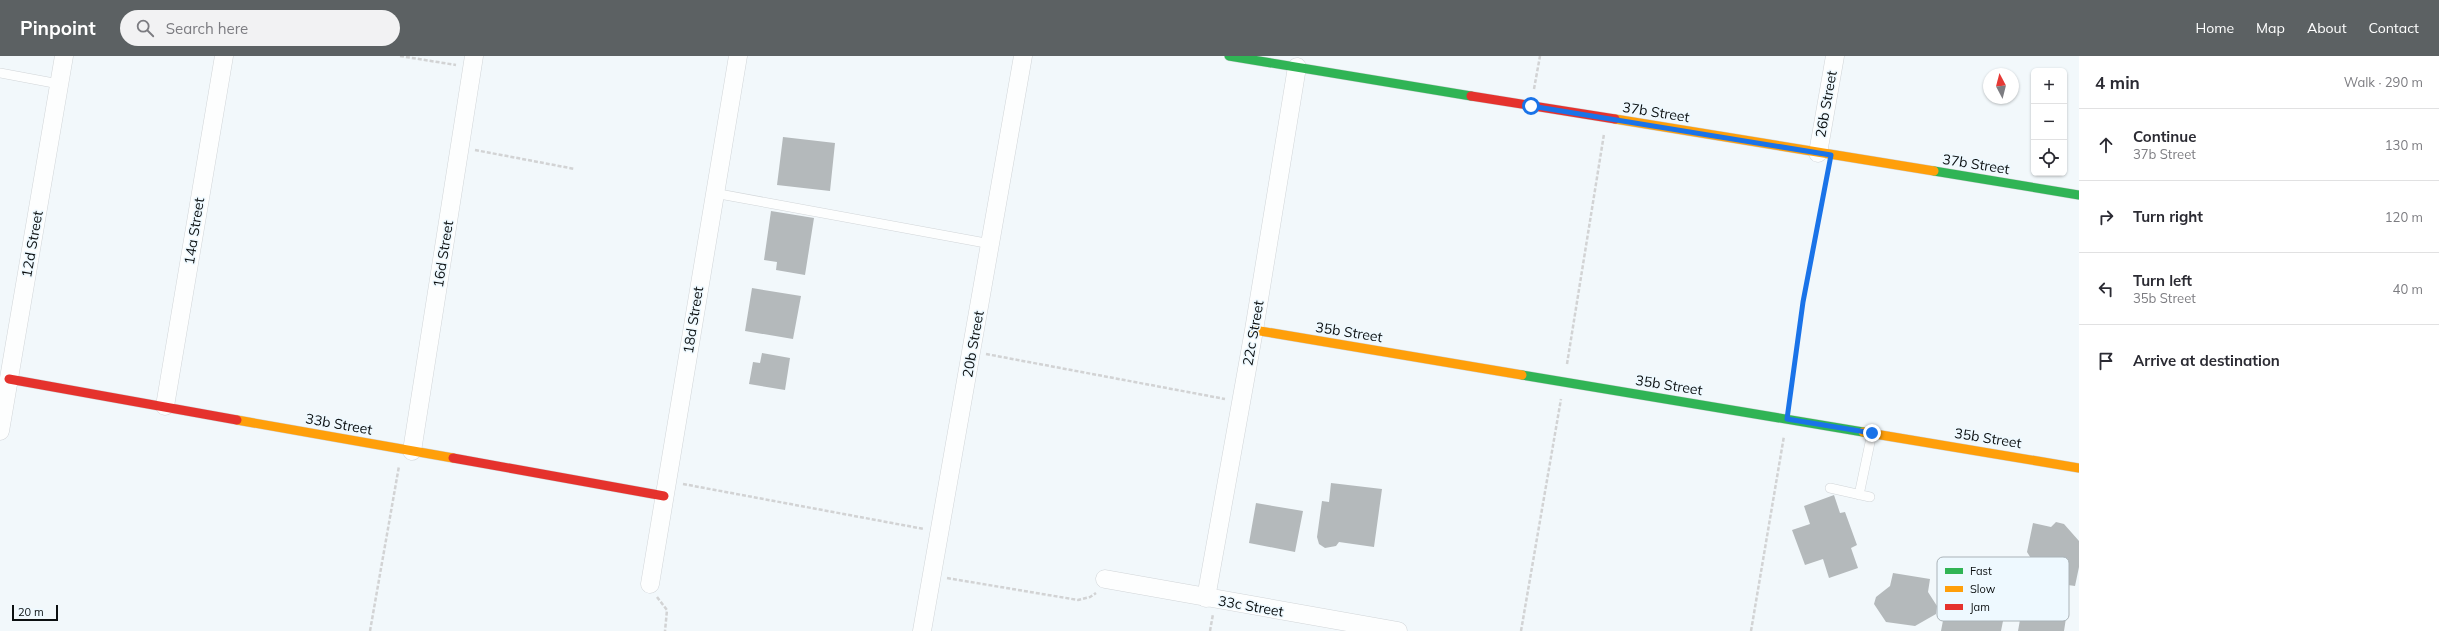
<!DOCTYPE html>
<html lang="en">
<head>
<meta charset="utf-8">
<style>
  body { margin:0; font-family:Mulish,sans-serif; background:#f2f2f3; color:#2b2b33 }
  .controls { position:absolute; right:12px; top:12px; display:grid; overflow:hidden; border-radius:6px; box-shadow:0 1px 3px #0004 }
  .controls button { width:36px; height:36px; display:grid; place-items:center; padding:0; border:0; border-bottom:1px solid #e1e1e2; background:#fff; color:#2b2b33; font:20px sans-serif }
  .compass { position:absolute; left:1983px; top:12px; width:36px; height:36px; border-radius:50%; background:#fff; box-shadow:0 1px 3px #0004; rotate:353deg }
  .scale { position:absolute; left:12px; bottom:10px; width:46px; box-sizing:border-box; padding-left:4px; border:2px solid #0c1011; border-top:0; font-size:11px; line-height:14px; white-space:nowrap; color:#0c1011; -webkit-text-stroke:3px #eef9ff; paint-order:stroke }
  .stop { position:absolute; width:12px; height:12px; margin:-9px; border:3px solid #1a73e8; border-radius:50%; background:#fff }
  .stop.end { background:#1a73e8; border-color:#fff; box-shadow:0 1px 4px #0008 }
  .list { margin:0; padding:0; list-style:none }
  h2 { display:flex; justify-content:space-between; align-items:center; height:52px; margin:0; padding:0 16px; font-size:17px }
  h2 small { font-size:13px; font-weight:400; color:#7c7c81 }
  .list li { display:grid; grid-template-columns:26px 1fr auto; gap:12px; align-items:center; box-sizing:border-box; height:72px; padding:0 16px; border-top:1px solid #e1e1e2 }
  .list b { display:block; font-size:15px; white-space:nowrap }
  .list p { margin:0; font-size:13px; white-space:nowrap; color:#7c7c81 }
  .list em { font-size:13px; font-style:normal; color:#7c7c81 }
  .icon { flex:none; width:22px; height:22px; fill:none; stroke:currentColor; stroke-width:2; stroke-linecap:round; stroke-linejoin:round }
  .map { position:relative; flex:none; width:2079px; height:575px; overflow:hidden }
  header { display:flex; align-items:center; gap:24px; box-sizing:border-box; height:56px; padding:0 20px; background:#5c6163; color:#fff }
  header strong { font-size:19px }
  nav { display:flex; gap:22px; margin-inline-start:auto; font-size:14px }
  .search { width:280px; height:36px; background:#f2f2f3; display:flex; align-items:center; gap:10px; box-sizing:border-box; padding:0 14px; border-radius:22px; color:#7c7c81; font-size:15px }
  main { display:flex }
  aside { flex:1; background:#fff }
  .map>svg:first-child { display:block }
</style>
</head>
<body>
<header>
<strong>Pinpoint</strong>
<div class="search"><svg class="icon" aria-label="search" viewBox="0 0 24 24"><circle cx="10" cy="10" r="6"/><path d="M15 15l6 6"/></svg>Search here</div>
<nav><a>Home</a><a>Map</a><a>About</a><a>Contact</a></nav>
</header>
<main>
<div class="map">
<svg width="2079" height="575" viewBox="0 0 2079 575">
  <rect width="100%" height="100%" fill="#f2f8fb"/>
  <path fill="#b4b9bb" d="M783,81L835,87L830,135L777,129Z
    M771,155L814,162L805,219L776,214L777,206L764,204Z
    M752,232L801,240L793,283L745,275Z
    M762,297L790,302L785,334L749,328L753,306L760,307Z
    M1331,427L1382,433L1374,491L1339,486L1336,490L1325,492L1319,488L1317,481L1322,445L1329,446Z
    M1834,439L1840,457L1845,456L1857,489L1851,492L1858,512L1829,522L1823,503L1805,509L1792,474L1810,468L1804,450Z
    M1256,447L1303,455L1295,496L1249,487Z
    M2056,466L2064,468L2079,485V511L2075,530L2046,526L2027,496L2033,467L2051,471Z
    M1893,517L1930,523L1928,536L1937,550L1936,558L1915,570L1886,566L1874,548L1876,541L1890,530Z
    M2023,547L2046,550L2044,558L2066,562L2064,575H2018Z
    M1945,554L2003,565L2001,575H1941Z"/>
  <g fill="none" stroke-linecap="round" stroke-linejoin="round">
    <g stroke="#d1d5d8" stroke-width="10">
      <path id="lane" d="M0,17L59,28
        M714,137L991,188
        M1830,432L1870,441
        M1859,439L1872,377"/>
    </g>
    <g stroke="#d1d5d8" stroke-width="19">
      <path id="street" d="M1818,97L1835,0
        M165,350L224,0
        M0,375L64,0
        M412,395L474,0
        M1105,523L1398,575
        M650,528L738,0
        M1206,542L1254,274L1297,11
        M922,575L1023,0"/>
    </g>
    <g stroke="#d1d5d8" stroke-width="10">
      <path id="fast" d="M1229,0L1471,40
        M1934,115L2079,139
        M1522,319L1863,376"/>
    </g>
    <g stroke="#d1d5d8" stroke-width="10">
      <path id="slow" d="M1615,63L1934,115
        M1254,274L1522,319
        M237,364L453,402
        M1863,376L2079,412"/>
    </g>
    <g stroke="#d1d5d8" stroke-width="10">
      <path id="jam" d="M1471,40L1615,63
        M9,323L237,364
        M453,402L664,440"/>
    </g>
    <path stroke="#d2d3d4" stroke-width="2.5" stroke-dasharray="4 2" stroke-linecap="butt" d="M400,0L456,9
      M1534,33L1540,0
      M475,94L575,113
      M986,298L1225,343
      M1567,308L1604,78
      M1789,346L1803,246L1828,116
      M683,428L924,473
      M947,522L1078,544L1090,541L1096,537
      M657,541L667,554L665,575
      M370,575L399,410
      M1210,575L1213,558
      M1521,575L1561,343
      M1751,575L1784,380"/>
    <use href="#lane" stroke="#fdfefe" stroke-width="9"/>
    <use href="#street" stroke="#fdfefe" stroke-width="18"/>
    <use href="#fast" stroke="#30b455" stroke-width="9"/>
    <use href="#slow" stroke="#ff9f0a" stroke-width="9"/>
    <use href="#jam" stroke="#e5322d" stroke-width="9"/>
  </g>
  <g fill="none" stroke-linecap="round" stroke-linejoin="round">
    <path stroke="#1a73e8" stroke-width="5" d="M1531,50L1831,99L1803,246L1787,363L1872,377"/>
  </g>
  <g text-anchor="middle" stroke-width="3" stroke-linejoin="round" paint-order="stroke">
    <g font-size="14" fill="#0c1011" stroke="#eef9ff">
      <text transform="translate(1826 48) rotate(-80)" y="5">26b Street</text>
      <text transform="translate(1656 56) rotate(9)" y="5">37b Street</text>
      <text transform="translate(1976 108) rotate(9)" y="5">37b Street</text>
      <text transform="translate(194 175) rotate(-81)" y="5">14a Street</text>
      <text transform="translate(32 188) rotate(-80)" y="5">12d Street</text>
      <text transform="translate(443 198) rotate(-81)" y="5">16d Street</text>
      <text transform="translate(693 264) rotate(-81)" y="5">18d Street</text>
      <text transform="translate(1349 276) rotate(9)" y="5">35b Street</text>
      <text transform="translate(1253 277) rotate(-80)" y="5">22c Street</text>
      <text transform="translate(973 288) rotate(-80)" y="5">20b Street</text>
      <text transform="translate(1669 329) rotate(9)" y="5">35b Street</text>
      <text transform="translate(339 368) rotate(10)" y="5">33b Street</text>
      <text transform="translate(1988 382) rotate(9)" y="5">35b Street</text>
      <text transform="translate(1251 550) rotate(10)" y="5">33c Street</text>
    </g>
  </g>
  <rect x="1937" y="501" width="132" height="64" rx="6" fill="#eef9ff" stroke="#aab3b8" stroke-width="1"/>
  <rect x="1945" y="512" width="18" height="6" fill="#30b455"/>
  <rect x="1945" y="530" width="18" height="6" fill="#ff9f0a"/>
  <rect x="1945" y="548" width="18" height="6" fill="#e5322d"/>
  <g font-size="11" fill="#0c1011">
    <text x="1970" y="519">Fast</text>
    <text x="1970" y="537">Slow</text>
    <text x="1970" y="555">Jam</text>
  </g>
</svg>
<div class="controls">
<button>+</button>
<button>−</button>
<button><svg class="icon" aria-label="locate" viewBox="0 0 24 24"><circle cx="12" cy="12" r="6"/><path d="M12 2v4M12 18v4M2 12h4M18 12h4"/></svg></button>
</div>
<svg class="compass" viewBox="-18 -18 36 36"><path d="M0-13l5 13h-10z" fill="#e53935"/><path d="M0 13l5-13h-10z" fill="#7c7c81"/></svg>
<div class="scale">20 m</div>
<div class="stop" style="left:1531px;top:50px"></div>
<div class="stop end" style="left:1872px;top:377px"></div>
</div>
<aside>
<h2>4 min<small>Walk · 290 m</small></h2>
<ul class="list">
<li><svg class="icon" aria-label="ahead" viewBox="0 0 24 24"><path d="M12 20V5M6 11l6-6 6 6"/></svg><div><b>Continue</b><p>37b Street</p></div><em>130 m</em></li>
<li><svg class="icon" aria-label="right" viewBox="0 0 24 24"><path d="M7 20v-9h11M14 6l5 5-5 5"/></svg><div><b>Turn right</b></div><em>120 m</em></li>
<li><svg class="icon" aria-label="left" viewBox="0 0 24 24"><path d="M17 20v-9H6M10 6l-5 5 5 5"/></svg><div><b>Turn left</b><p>35b Street</p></div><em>40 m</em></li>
<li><svg class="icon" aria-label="arrive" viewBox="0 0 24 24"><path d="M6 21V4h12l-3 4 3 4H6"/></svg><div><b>Arrive at destination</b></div></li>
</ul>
</aside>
</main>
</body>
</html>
